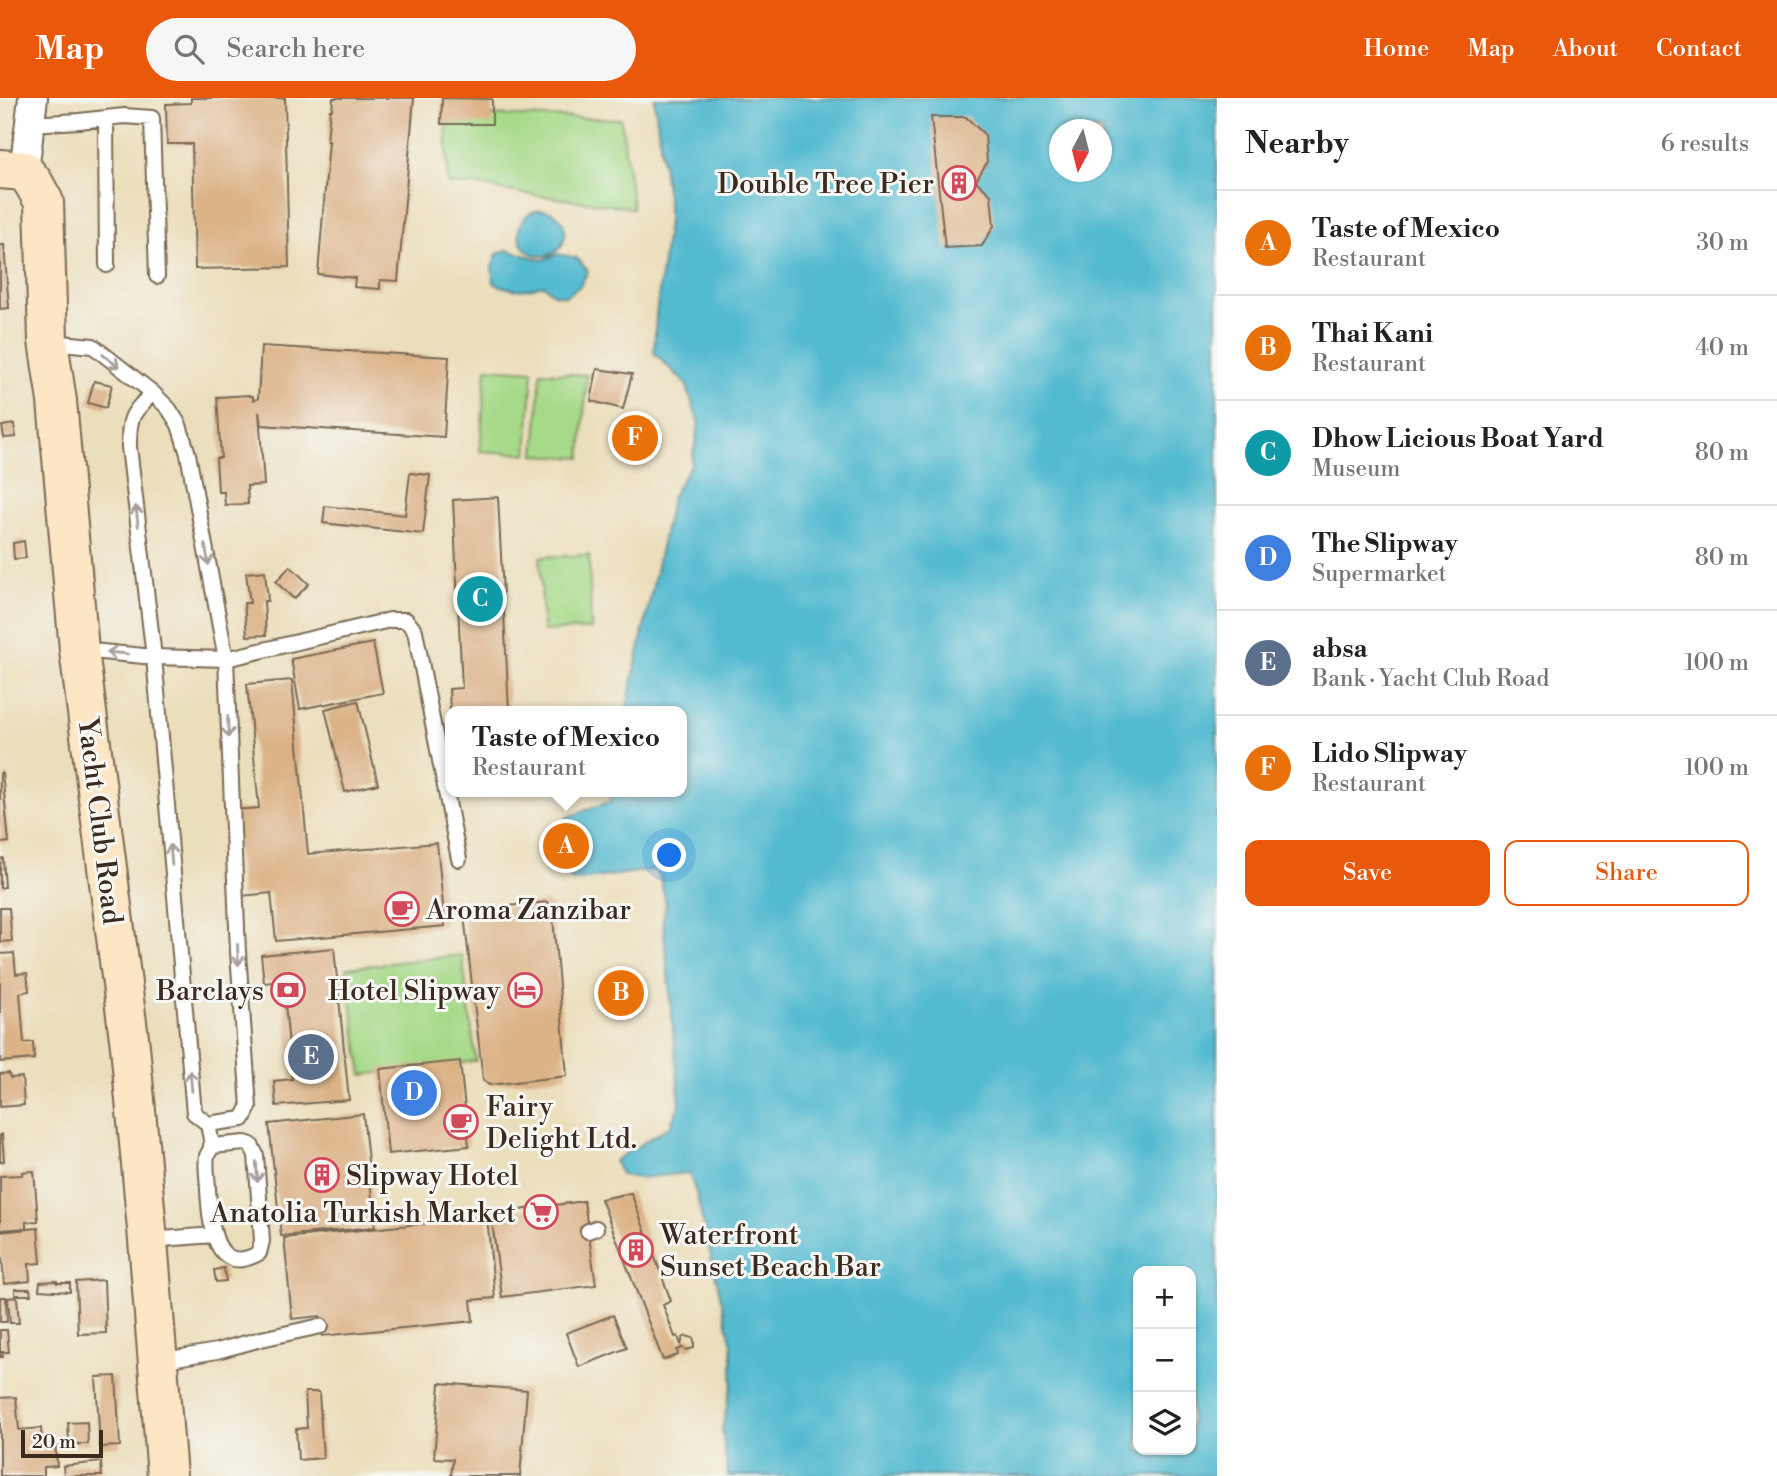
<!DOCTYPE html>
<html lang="en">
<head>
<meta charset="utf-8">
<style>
  body { margin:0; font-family:"Libre Bodoni",serif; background:#f6f6f6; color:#222 }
  .controls { position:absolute; right:21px; bottom:21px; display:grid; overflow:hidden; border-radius:14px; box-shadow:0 2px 5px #0004 }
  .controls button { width:63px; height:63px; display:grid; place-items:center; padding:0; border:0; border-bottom:2px solid #e0e0e0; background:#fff; color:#222; font:35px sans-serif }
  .compass { position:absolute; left:1049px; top:21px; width:63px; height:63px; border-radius:50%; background:#fff; box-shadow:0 2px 5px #0004; rotate:187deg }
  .scale { position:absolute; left:21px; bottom:18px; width:82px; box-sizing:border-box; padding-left:7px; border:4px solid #3b2a1e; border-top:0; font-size:19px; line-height:24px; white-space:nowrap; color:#3b2a1e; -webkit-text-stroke:5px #f6f6f2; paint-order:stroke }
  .you { position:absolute; left:670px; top:758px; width:24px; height:24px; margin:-18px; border:5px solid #fff; border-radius:50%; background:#1a73e8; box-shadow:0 0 0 10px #1a73e833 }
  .badge { display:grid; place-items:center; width:46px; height:46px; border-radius:50%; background:#ea580c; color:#fff; font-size:23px; font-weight:700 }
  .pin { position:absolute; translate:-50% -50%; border:4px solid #fff; box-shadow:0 2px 7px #0006 }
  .popup { position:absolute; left:445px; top:608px; width:242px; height:91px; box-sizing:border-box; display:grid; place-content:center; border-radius:14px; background:#fff; filter:drop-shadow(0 2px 5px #0005); font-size:23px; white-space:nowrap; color:#767676 }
  .popup b { font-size:26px; color:#222 }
  .popup::after { content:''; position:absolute; left:50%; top:100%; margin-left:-14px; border:14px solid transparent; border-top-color:#fff }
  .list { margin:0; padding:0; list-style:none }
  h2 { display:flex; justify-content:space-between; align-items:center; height:91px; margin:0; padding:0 28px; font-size:30px }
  h2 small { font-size:23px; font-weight:400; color:#767676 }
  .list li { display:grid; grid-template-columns:46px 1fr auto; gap:21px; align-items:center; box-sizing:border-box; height:105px; padding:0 28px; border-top:2px solid #e0e0e0 }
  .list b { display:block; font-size:26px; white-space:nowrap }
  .list p { margin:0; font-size:23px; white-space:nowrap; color:#767676 }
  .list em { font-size:23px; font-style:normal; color:#767676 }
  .actions { display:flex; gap:14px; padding:21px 28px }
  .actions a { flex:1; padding:16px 0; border:2px solid #ea580c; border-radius:14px; text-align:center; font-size:24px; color:#ea580c }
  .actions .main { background:#ea580c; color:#fff }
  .icon { flex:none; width:38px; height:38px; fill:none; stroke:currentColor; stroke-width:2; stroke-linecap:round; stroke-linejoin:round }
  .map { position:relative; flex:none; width:1217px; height:1378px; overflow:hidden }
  header { display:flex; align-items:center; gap:42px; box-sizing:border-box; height:98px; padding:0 35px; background:#ea580c; color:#fff }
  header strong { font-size:33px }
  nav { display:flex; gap:38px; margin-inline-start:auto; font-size:24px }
  .search { width:490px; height:63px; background:#f6f6f6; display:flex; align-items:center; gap:18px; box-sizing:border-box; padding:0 24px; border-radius:38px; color:#767676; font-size:26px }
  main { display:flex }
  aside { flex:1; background:#fff }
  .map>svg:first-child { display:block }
</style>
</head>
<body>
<header>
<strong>Map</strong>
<div class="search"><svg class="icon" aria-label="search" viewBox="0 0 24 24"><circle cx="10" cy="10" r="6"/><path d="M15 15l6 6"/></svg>Search here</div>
<nav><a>Home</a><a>Map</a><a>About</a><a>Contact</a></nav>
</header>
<main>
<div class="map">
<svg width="1217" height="1378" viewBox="0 0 1217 1378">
  <rect width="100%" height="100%" fill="#f6f6f2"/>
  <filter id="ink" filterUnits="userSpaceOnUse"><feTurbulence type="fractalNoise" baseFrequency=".0143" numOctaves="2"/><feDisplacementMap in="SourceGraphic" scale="14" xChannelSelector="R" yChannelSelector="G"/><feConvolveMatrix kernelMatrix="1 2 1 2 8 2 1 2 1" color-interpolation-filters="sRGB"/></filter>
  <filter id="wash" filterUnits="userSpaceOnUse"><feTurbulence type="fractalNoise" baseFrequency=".00686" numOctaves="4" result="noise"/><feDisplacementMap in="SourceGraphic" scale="28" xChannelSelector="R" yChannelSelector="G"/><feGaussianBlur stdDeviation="1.57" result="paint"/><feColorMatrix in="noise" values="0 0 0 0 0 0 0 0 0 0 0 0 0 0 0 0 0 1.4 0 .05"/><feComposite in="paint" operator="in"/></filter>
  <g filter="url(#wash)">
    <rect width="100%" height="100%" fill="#ebdebb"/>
    <path fill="#a6d988" stroke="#708253" stroke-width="2" d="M446,16L621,21L633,110L519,95L477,87L448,86Z
      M486,270L533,273L527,356L480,353Z
      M541,274L587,277L581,360L535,357Z
      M589,457L591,531L543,533L540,459Z
      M462,857L476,963L362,977L346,870Z"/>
    <path fill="#53bad0" stroke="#477277" stroke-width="2" fill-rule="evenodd" d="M654,0H1217V1378H728L722,1331L732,1285V1247L696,1095L689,1075L639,1080L622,1077L614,1063L670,1028L680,1006L663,822L666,805L659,776L652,772L573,783C568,777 561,771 559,764C555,749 560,731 567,719L611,703L612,694H682V613H626L672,398L691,366L699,326L686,286L654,255L656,217L668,123V106ZM1060,32H1102V74H1060ZM1138,1173H1191V1352H1138Z
      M519 135a23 23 0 1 1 46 0a23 23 0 1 1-46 0Z
      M507,152L542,162L558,156L577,160L588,173L580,188L566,198L553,196L544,187C523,193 515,194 494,185L492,169L497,156Z"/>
    <g id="blocks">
      <path fill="#dcb287" d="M191,0H285L289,169L195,171L192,46H167L166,6L191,5Z
        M333,0H414L398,183L380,182V191L354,189L355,180L318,176L329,43H327L330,12H332Z
        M442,0L492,1V26H441Z
        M931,19H966L985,37L987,64L976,83L991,97L994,128L982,148L945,150Z
        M0,147H4L9,210L0,211Z
        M261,248L449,259L444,339L261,327L259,314L264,387L247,388L248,406L225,407L224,394H218L216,360H221L217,299L249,297V298H253V302L258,301Z
        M597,271L632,276L623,311L591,303Z
        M94,283L112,287L106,310L88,305Z
        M14,326L16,339L4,340L2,328Z
        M410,375L430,377L423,436L323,425L325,408L405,417Z
        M498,399L509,613H450L449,591L462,590L453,402Z
        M24,443L26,460L14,461L13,445Z
        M290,468L309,486L294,501L276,484Z
        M265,473L268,503H264L266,537L247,538L244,505H250L246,475Z
        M373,545L383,595L300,611L291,561Z
        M292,582L308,756L437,745L445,828L276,843L271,795L241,798L234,712L259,710L247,586Z
        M358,603L378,686L345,694L325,611Z
        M2,674L9,744L0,745V675Z
        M3,760L5,789L0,790V761Z
        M547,804L552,808L567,978L489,987L483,982L464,817L469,812Z
        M0,810H9L12,843L0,844Z
        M334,850L349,1002L276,1008L274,983L292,981L283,883L264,885L261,857Z
        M14,855L16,876L27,875L29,893L20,895L24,945L33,944L34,961L0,964V856Z
        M460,963L469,1048L388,1056L380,971Z
        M9,975L10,980L22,979L24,1007L0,1009V976Z
        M363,1016L375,1129L281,1138L269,1026Z
        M2,1036L4,1063L0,1064V1037Z
        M34,1073L38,1123L26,1124V1130L0,1132V1078L22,1077V1074Z
        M631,1095L671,1203L663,1207L675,1239L678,1238L681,1247L683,1240L686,1238L693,1240L694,1243V1250L686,1252L683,1250L677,1252L678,1257L663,1262L601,1101Z
        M584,1103L596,1187L502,1199L491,1116Z
        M487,1119L495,1200L471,1202L473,1223L322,1238L320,1218L292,1221L284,1140Z
        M38,1130L41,1165L29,1166L30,1183L4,1186L2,1160H0V1134Z
        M224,1170L226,1183L216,1184L214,1172Z
        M104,1182L106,1235L78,1236L76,1184Z
        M57,1183V1185H70V1194L39,1192L40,1184Z
        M15,1191H30L31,1197H15Z
        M0,1199H6L7,1224H0Z
        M17,1199L19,1225H10L8,1200Z
        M613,1217L627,1250L579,1269L566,1235Z
        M0,1232H7L9,1254H2L3,1259H0Z
        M116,1278L120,1348L100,1349L96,1279Z
        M440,1285L527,1292L520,1378H451L453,1361L434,1360Z
        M305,1294H319L323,1360L298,1362L296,1331L307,1330Z
        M16,1299L19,1332L41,1330L42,1345L55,1344L57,1368L44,1369V1378H0V1300Z
        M87,1324L88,1346H69L68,1325Z
        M101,1364L102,1378H64L63,1368Z"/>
    </g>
  </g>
  <g filter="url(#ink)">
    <use href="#blocks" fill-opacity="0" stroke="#796955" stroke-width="2"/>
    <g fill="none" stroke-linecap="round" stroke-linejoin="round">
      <g stroke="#796955" stroke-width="18">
        <path id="lane" d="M106,20L107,167
          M31,26L79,23L124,18L152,20L157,178
          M51,244L93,248L153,295L169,311L179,327L188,356L226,561L238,854L249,1009L243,1021L208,1026L194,1015L154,559L129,349C129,318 131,316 153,295
          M81,552L154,559L226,561L390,522H406L415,533L459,761
          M208,1026C209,1033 212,1042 211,1048C211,1052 208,1055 207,1058C205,1068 208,1082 208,1092C210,1122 213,1181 259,1155L262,1143L256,1057L251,1047L245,1045L212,1048
          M588,1133L596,1130
          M149,1142L214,1137
          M159,1263L217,1253L261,1241L321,1228"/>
      </g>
      <g stroke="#796955" stroke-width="32">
        <path id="street" d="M24,73L33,0"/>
      </g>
      <g stroke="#796955" stroke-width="42">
        <path id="secondary" d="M0,71L24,73L33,84L44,104L48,243L57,303L79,552L130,948L148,1142L167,1378"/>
      </g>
      <use href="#lane" stroke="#fff" stroke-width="14"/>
      <use href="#street" stroke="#fff" stroke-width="28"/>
      <use href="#secondary" stroke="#fce6c4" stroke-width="38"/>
    </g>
    <defs><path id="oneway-shaft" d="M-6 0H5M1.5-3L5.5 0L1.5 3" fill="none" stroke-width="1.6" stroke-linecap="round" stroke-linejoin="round" transform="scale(1.75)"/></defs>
    <g stroke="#a79f9a">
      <use href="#oneway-shaft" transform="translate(111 263) rotate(38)"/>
      <use href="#oneway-shaft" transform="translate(137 418) rotate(-97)"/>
      <use href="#oneway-shaft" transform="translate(207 457) rotate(80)"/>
      <use href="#oneway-shaft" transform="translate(117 555) rotate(-175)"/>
      <use href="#oneway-shaft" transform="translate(228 629) rotate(88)"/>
      <use href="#oneway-shaft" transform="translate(171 757) rotate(-95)"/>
      <use href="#oneway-shaft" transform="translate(238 857) rotate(87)"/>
      <use href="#oneway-shaft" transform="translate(191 983) rotate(-95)"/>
      <use href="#oneway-shaft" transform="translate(257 1074) rotate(86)"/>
    </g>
  </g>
  <defs>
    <g id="building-ring" transform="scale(1.75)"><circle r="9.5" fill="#f6f6f2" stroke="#d1495b" stroke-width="1.5"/><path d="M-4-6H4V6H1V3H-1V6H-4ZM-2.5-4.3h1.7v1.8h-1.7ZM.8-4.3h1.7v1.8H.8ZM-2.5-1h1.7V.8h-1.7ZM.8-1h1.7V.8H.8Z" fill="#d1495b"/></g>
    <g id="cafe-ring" transform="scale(1.75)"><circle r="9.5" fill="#f6f6f2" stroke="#d1495b" stroke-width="1.5"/><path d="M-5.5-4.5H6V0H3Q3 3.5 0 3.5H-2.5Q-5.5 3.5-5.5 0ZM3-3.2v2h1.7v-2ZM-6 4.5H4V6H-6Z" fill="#d1495b"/></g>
    <g id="bank-ring" transform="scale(1.75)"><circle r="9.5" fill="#f6f6f2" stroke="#d1495b" stroke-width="1.5"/><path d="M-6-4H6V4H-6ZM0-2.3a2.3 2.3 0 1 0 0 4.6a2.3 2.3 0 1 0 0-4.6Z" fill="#d1495b"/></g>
    <g id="hotel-ring" transform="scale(1.75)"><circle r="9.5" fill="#f6f6f2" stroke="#d1495b" stroke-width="1.5"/><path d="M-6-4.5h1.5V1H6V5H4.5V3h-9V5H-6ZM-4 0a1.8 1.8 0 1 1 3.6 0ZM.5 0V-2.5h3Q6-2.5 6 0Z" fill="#d1495b"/></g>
    <g id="supermarket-ring" transform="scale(1.75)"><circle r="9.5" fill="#f6f6f2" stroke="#d1495b" stroke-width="1.5"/><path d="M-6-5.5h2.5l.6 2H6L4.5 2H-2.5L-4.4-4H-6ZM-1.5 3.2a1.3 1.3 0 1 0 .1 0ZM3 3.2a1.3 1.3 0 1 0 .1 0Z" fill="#d1495b"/></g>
  </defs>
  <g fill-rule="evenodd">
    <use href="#building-ring" x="959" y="85"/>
    <use href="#cafe-ring" x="402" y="811"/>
    <use href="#bank-ring" x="288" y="892"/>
    <use href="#hotel-ring" x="525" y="892"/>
    <use href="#cafe-ring" x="461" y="1024"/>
    <use href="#building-ring" x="322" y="1077"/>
    <use href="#supermarket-ring" x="541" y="1114"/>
    <use href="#building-ring" x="636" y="1152"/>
  </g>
  <g text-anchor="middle" stroke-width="6" stroke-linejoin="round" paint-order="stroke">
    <g font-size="28" fill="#3b2a1e" stroke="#f6f6f2" text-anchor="end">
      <text x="934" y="95">Double Tree Pier</text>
      <text x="426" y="821" text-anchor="start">Aroma Zanzibar</text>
      <text x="264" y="902">Barclays</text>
      <text x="500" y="902">Hotel Slipway</text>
      <text x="486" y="1018" text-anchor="start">Fairy<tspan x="486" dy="32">Delight Ltd.</tspan></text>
      <text x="346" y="1087" text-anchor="start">Slipway Hotel</text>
      <text x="516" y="1124">Anatolia Turkish Market</text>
      <text x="660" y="1146" text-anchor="start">Waterfront<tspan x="660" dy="32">Sunset Beach Bar</tspan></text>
    </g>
    <g font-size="28" fill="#3b2a1e" stroke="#f6f6f2">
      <text transform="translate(101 723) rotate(83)" y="10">Yacht Club Road</text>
    </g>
  </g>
</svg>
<div class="controls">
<button>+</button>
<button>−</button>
<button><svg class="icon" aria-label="layers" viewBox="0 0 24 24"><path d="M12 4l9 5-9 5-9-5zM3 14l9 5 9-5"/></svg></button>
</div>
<svg class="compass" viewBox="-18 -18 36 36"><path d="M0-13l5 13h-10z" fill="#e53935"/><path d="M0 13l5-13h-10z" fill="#767676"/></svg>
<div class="scale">20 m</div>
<div class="you"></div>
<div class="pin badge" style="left:566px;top:748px;background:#e8710a">A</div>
<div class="popup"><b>Taste of Mexico</b>Restaurant</div>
<div class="pin badge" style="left:621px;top:895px;background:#e8710a">B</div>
<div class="pin badge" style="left:480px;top:501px;background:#0f9aa8">C</div>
<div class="pin badge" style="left:414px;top:995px;background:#3f7fe0">D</div>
<div class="pin badge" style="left:311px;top:959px;background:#5c6f8a">E</div>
<div class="pin badge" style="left:635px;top:340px;background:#e8710a">F</div>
</div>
<aside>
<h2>Nearby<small>6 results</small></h2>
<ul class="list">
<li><span class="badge" style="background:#e8710a">A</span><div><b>Taste of Mexico</b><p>Restaurant</p></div><em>30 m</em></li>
<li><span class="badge" style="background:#e8710a">B</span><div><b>Thai Kani</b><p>Restaurant</p></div><em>40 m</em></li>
<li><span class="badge" style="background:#0f9aa8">C</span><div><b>Dhow Licious Boat Yard</b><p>Museum</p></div><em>80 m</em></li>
<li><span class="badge" style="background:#3f7fe0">D</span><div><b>The Slipway</b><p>Supermarket</p></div><em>80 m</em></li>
<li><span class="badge" style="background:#5c6f8a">E</span><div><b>absa</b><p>Bank · Yacht Club Road</p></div><em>100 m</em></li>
<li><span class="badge" style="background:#e8710a">F</span><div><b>Lido Slipway</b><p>Restaurant</p></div><em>100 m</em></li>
</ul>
<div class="actions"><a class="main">Save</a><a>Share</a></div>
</aside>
</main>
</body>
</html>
